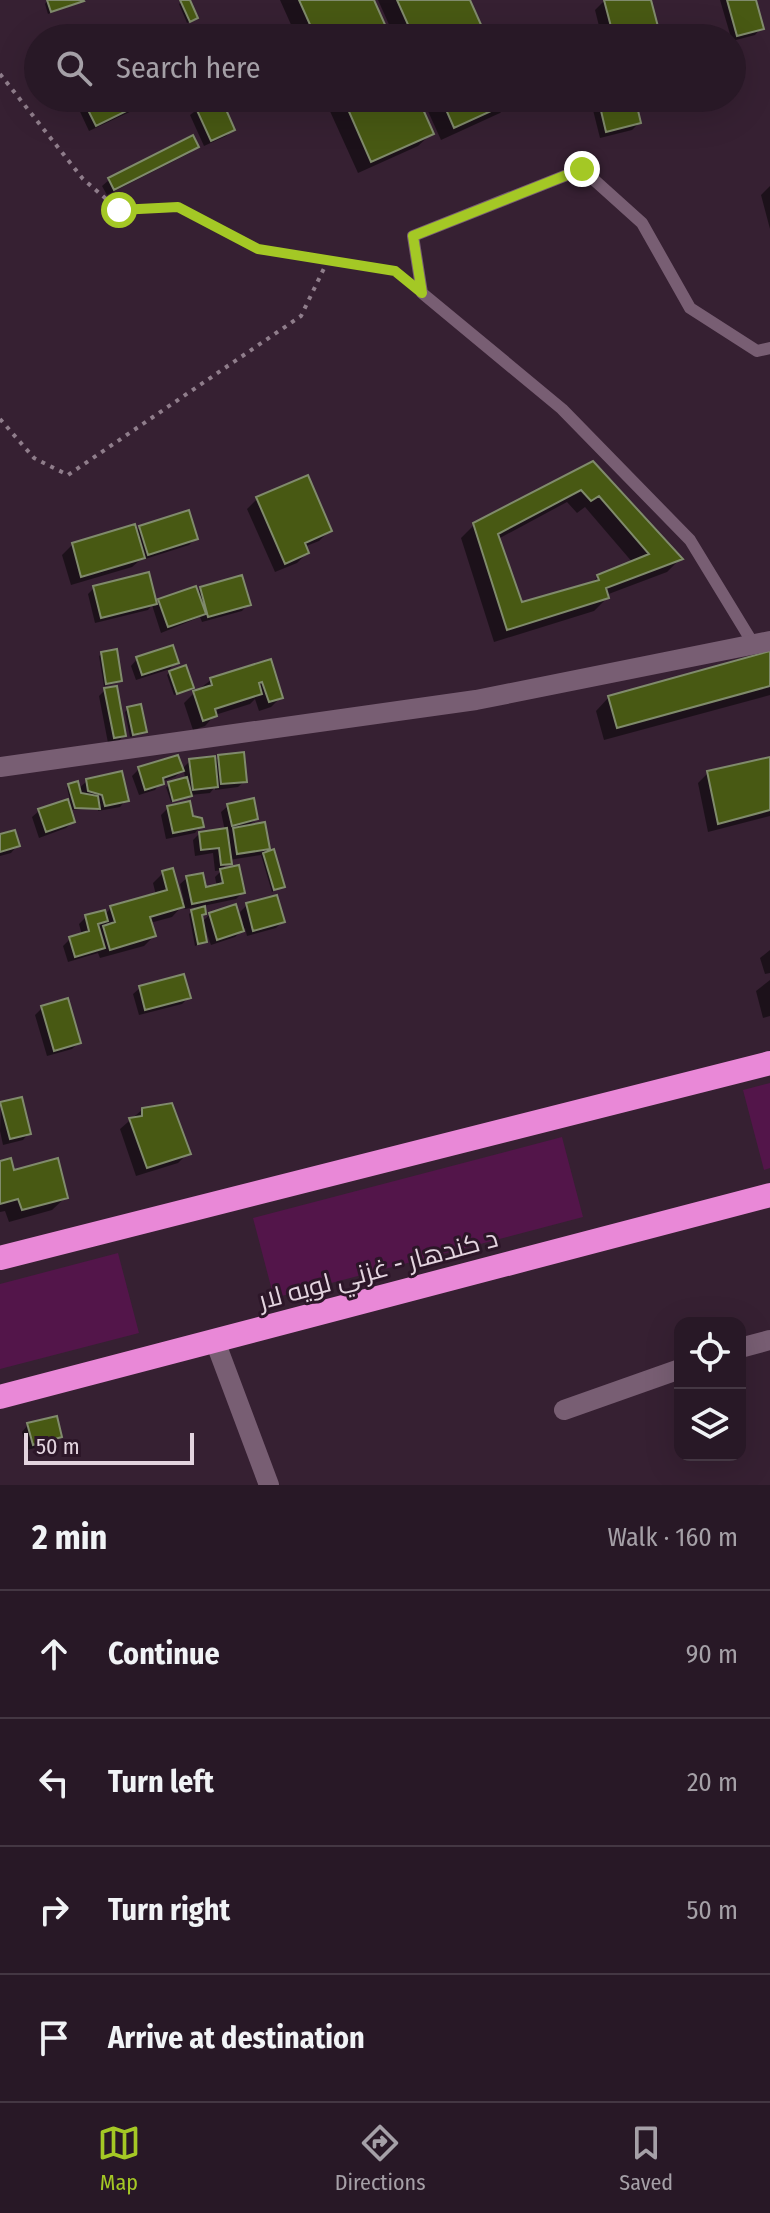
<!DOCTYPE html>
<html lang="en">
<head>
<meta charset="utf-8">
<style>
  body { margin:0; font-family:"Fira Sans Condensed",Cairo,sans-serif; background:#30212e; color:#f1f3f6 }
  .controls { position:absolute; right:24px; bottom:24px; display:grid; overflow:hidden; border-radius:16px; box-shadow:0 8px 32px #0002 }
  .controls button { width:72px; height:72px; display:grid; place-items:center; padding:0; border:0; border-bottom:2px solid #443743; background:#281826; color:#f1f3f6; font:40px sans-serif }
  .scale { position:absolute; left:24px; bottom:20px; width:170px; box-sizing:border-box; padding-left:8px; border:4px solid #e3d4df; border-top:0; font-size:22px; line-height:28px; white-space:nowrap; color:#e3d4df; -webkit-text-stroke:6px #2c1628; paint-order:stroke }
  .stop { position:absolute; width:24px; height:24px; margin:-18px; border:6px solid #a4c825; border-radius:50%; background:#fff }
  .stop.end { background:#a4c825; border-color:#fff; box-shadow:0 2px 8px #0008 }
  .list { margin:0; padding:0; list-style:none }
  h2 { display:flex; justify-content:space-between; align-items:center; height:104px; margin:0; padding:0 32px; font-size:34px }
  h2 small { font-size:26px; font-weight:400; color:#a5a0a7 }
  .list li { display:grid; grid-template-columns:52px 1fr auto; gap:24px; align-items:center; box-sizing:border-box; height:128px; padding:0 32px; border-top:2px solid #443743 }
  .list b { display:block; font-size:30px; white-space:nowrap }
  .list em { font-size:26px; font-style:normal; color:#a5a0a7 }
  .icon { flex:none; width:44px; height:44px; fill:none; stroke:currentColor; stroke-width:2; stroke-linecap:round; stroke-linejoin:round }
  .map { position:relative; flex:none; width:770px; height:1485px; overflow:hidden }
  .search { position:absolute; background:#281826; box-shadow:0 8px 32px #0002; left:24px; right:24px; top:24px; height:88px; display:flex; align-items:center; gap:20px; box-sizing:border-box; padding:0 28px; border-radius:44px; color:#a5a0a7; font-size:30px }
  .sheet { height:616px; background:#281826 }
  nav { display:flex; justify-content:space-around; align-items:center; box-sizing:border-box; height:112px; border-top:2px solid #443743; background:#281826; font-size:22px; color:#a5a0a7 }
  nav a { display:grid; justify-items:center; gap:4px }
  nav .on { color:#a4c825 }
  .map>svg:first-child { display:block }
</style>
</head>
<body>
<div class="map">
<svg width="770" height="1485" viewBox="0 0 770 1485">
  <rect width="100%" height="100%" fill="#362032"/>
  <path fill="#53154a" d="M770,1083V1168L764,1170L743,1090Z
    M562,1137L583,1217L274,1298L253,1218Z
    M118,1253L139,1333L0,1369V1284Z"/>
  <path fill="#0007" fill-rule="evenodd" d="M48,0H82L48,14L45,4Z
    M184,0H188L196,18L187,23L179,4Z
    M280,0H372L389,38H297Z
    M378,0H468L485,38H395Z
    M605,0H649L659,38H602L595,10Z
    M720,0H754L761,28L755,35L732,41Z
    M207,32L210,38H196Z
    M78,98H150L136,109L89,131L75,101Z
    M201,98H218L233,129L226,136L204,146L190,115L203,105Z
    M324,98H416L432,133L418,146L358,173Z
    M422,98H512L513,100L500,113L441,140Z
    M590,98H633L639,123L632,130L600,138Z
    M192,138L196,147L190,153L107,195L102,186L109,180Z
    M770,186V229L761,195Z
    M592,464L680,559L667,572L606,595L607,598L594,611L494,642L461,538L474,525ZM567,502L577,513L585,507L633,563L598,577L590,584L520,605L498,539Z
    M257,499L330,530L319,541L304,547L307,553L297,563L275,572L247,509Z
    M140,528L195,539L189,545L139,561L132,567L71,585L62,555L73,544L135,532Z
    M147,574L155,606L159,601L197,593L201,589L248,604L242,611L202,622L200,617L161,633L152,605L148,610L95,623L88,594L94,588Z
    M770,653V695L604,740L596,711L609,697Z
    M102,654L120,681L117,683L104,686L99,656Z
    M137,659L176,662L170,669L136,680L131,666Z
    M270,662L281,697L271,707L259,711L255,699L250,704L215,715L205,726L193,730L184,703L194,693L211,680Z
    M170,672L191,688L174,695L167,675Z
    M105,690L124,735L118,742L108,743L99,696Z
    M128,709L145,731L142,734L130,737L125,712Z
    M219,757L245,781L238,787L215,790V787L210,793L190,795L171,802L166,787L185,780L184,769L175,777L161,782L155,790L139,795L132,776L139,769L181,770L190,761L214,762Z
    M770,759V816L708,832L698,783L708,773Z
    M87,781L126,800L120,807L98,811V808L69,810L73,822L66,828L39,838L32,817L39,811L70,800L67,788L69,786L78,789Z
    M228,806L256,819L247,828L268,848L261,855L229,860L222,870L243,892L236,899L203,906L201,923L210,914L243,923L240,912L247,905L282,922L276,928L247,936L245,928L235,937L211,945L206,931L203,932L205,941L195,946L189,914L196,907L185,909L184,904L172,917L150,923L154,936L144,946L100,958L98,953L68,962L63,946L70,939L82,935L79,924L86,917L104,915L111,908L156,895L153,883L163,873L181,902L184,901L180,884L187,878L204,889L217,887L215,877L222,870L215,871L213,853L195,856L193,840L199,834L225,831L221,812Z
    M168,808L192,818L201,826L195,833L166,839L161,815Z
    M0,836L17,846L11,853L0,856Z
    M272,852L283,886L272,892L261,855Z
    M770,950V973L765,974L760,958Z
    M770,980V1016L763,1018L756,991Z
    M140,988L188,998L182,1004L139,1015L133,994Z
    M42,1008L79,1042L72,1049L47,1056L35,1015Z
    M1,1104L29,1133L23,1140L3,1145L0,1131Z
    M143,1109L188,1153L178,1163L136,1176L120,1129Z
    M0,1163L13,1172L66,1197L52,1210L9,1222L5,1211L0,1212Z
    M28,1425L60,1437L54,1443L27,1450L22,1432Z"/>
  <path fill="#485913" stroke="#808b6c" stroke-width="2" fill-rule="evenodd" d="M47,0H83L84,1L51,12Z
    M180,0H190L198,18L190,22Z
    M299,0H374L391,38H316Z
    M397,0H470L487,38H414Z
    M604,0H651L661,38H614Z
    M727,0H756L764,29L737,36Z
    M82,98H142L145,102L96,126Z
    M209,98H221L235,130L211,141L195,106Z
    M343,98H418L434,134L371,162Z
    M441,98H514L515,100L454,128Z
    M598,98H635L641,123L606,132Z
    M193,135L199,147L114,190L108,178Z
    M593,461L683,559L606,588L609,598L507,630L473,523ZM581,490L591,501L599,496L649,554L597,575L599,580L522,602L498,534Z
    M308,475L332,531L305,543L309,553L285,564L256,497Z
    M189,510L198,539L148,555L139,526Z
    M135,524L145,558L81,577L72,543Z
    M149,572L157,604L101,618L93,586Z
    M242,575L251,605L208,617L200,587Z
    M196,586L206,614L168,627L158,599Z
    M173,645L179,663L142,675L136,657Z
    M117,649L122,681L106,684L101,652Z
    M770,651V686L617,728L608,696Z
    M271,659L283,698L269,702L262,682L259,683L262,694L215,709L217,716L203,721L193,691L212,685L210,678Z
    M186,665L194,688L177,694L169,671Z
    M117,686L126,736L114,738L104,688Z
    M141,704L147,732L133,735L127,707Z
    M244,752L247,782L221,784L218,755Z
    M178,755L184,771L163,778L164,784L145,790L138,767Z
    M215,756L218,787L193,790L189,759Z
    M770,757V810L718,824L707,771Z
    M122,771L129,801L105,806L102,795L88,791L86,779Z
    M187,777L192,796L173,801L168,782Z
    M78,781L81,793L98,796L100,809L75,808L68,784Z
    M254,798L258,819L232,826L227,804Z
    M68,799L75,822L46,832L38,809Z
    M190,801L193,816L202,818L204,827L173,833L167,806Z
    M265,822L270,849L237,854L233,828Z
    M227,828L232,864L221,865L219,848L201,850L199,832Z
    M15,830L20,846L0,852V834Z
    M274,849L285,887L274,890L263,853Z
    M239,865L245,893L192,904L186,876L203,873L206,887L223,883L220,869Z
    M173,868L184,907L150,917L156,936L110,950L103,926L115,922L110,906L167,890L162,871Z
    M277,895L285,922L253,931L246,903Z
    M236,904L244,931L217,940L209,913Z
    M205,906L206,914L202,915L207,942L198,944L191,910Z
    M105,910L108,921L98,924L105,948L75,957L69,937L89,931L85,915Z
    M184,974L191,998L145,1010L139,986Z
    M68,998L81,1043L54,1051L41,1006Z
    M22,1097L31,1134L10,1139L0,1102Z
    M172,1103L191,1154L147,1168L129,1118L142,1116V1108Z
    M11,1158L14,1170L58,1158L68,1198L22,1210L18,1199L0,1204V1161Z
    M57,1416L62,1437L33,1445L27,1423Z"/>
  <g fill="none" stroke-linecap="round" stroke-linejoin="round">
    <path stroke="#8f7d8b" stroke-width="4" stroke-dasharray="4 6" stroke-linecap="butt" d="M0,74L83,179L119,210L178,207L258,249L395,271L401,276
      M0,419L34,458L68,475L301,316L328,260"/>
    <path stroke="#785e73" stroke-width="12" d="M754,645L690,540L562,409L422,293L413,236L582,169L642,223L690,308L757,351L770,348"/>
    <path stroke="#785e73" stroke-width="20" d="M0,767L476,700L770,641
      M740,1348L770,1340
      M564,1410L680,1369"/>
    <path stroke="#785e73" stroke-width="20" d="M215,1341L269,1485"/>
    <path stroke="#e988d7" stroke-width="24" d="M0,1258L770,1063
      M0,1397L770,1195"/>
  </g>
  <g fill="none" stroke-linecap="round" stroke-linejoin="round">
    <path stroke="#a4c825" stroke-width="10" d="M119,210L178,207L258,249L395,271L422,293L413,236L582,169"/>
  </g>
  <g text-anchor="middle" stroke-width="6" stroke-linejoin="round" paint-order="stroke">
    <g font-size="26" fill="#e3d4df" stroke="#2c1628">
      <text transform="translate(378 1269) rotate(-15)" y="9">د کندهار - غزني لويه لار</text>
    </g>
  </g>
</svg>
<div class="controls">
<button><svg class="icon" aria-label="locate" viewBox="0 0 24 24"><circle cx="12" cy="12" r="6"/><path d="M12 2v4M12 18v4M2 12h4M18 12h4"/></svg></button>
<button><svg class="icon" aria-label="layers" viewBox="0 0 24 24"><path d="M12 4l9 5-9 5-9-5zM3 14l9 5 9-5"/></svg></button>
</div>
<div class="scale">50 m</div>
<div class="stop" style="left:119px;top:210px"></div>
<div class="stop end" style="left:582px;top:169px"></div>
<div class="search"><svg class="icon" aria-label="search" viewBox="0 0 24 24"><circle cx="10" cy="10" r="6"/><path d="M15 15l6 6"/></svg>Search here</div>
</div>
<section class="sheet">
<h2>2 min<small>Walk · 160 m</small></h2>
<ul class="list">
<li><svg class="icon" aria-label="ahead" viewBox="0 0 24 24"><path d="M12 20V5M6 11l6-6 6 6"/></svg><div><b>Continue</b></div><em>90 m</em></li>
<li><svg class="icon" aria-label="left" viewBox="0 0 24 24"><path d="M17 20v-9H6M10 6l-5 5 5 5"/></svg><div><b>Turn left</b></div><em>20 m</em></li>
<li><svg class="icon" aria-label="right" viewBox="0 0 24 24"><path d="M7 20v-9h11M14 6l5 5-5 5"/></svg><div><b>Turn right</b></div><em>50 m</em></li>
<li><svg class="icon" aria-label="arrive" viewBox="0 0 24 24"><path d="M6 21V4h12l-3 4 3 4H6"/></svg><div><b>Arrive at destination</b></div></li>
</ul>
</section>
<nav>
<a class="on"><svg class="icon" aria-label="map" viewBox="0 0 24 24"><path d="M3 6l6-2 6 2 6-2v14l-6 2-6-2-6 2zM9 4v14M15 6v14"/></svg>Map</a>
<a><svg class="icon" aria-label="directions" viewBox="0 0 24 24"><path d="M12 3l9 9-9 9-9-9zM9 14v-3h6M13 9l2 2-2 2"/></svg>Directions</a>
<a><svg class="icon" aria-label="saved" viewBox="0 0 24 24"><path d="M7 4h10v16l-5-4-5 4z"/></svg>Saved</a>
</nav>
</body>
</html>
